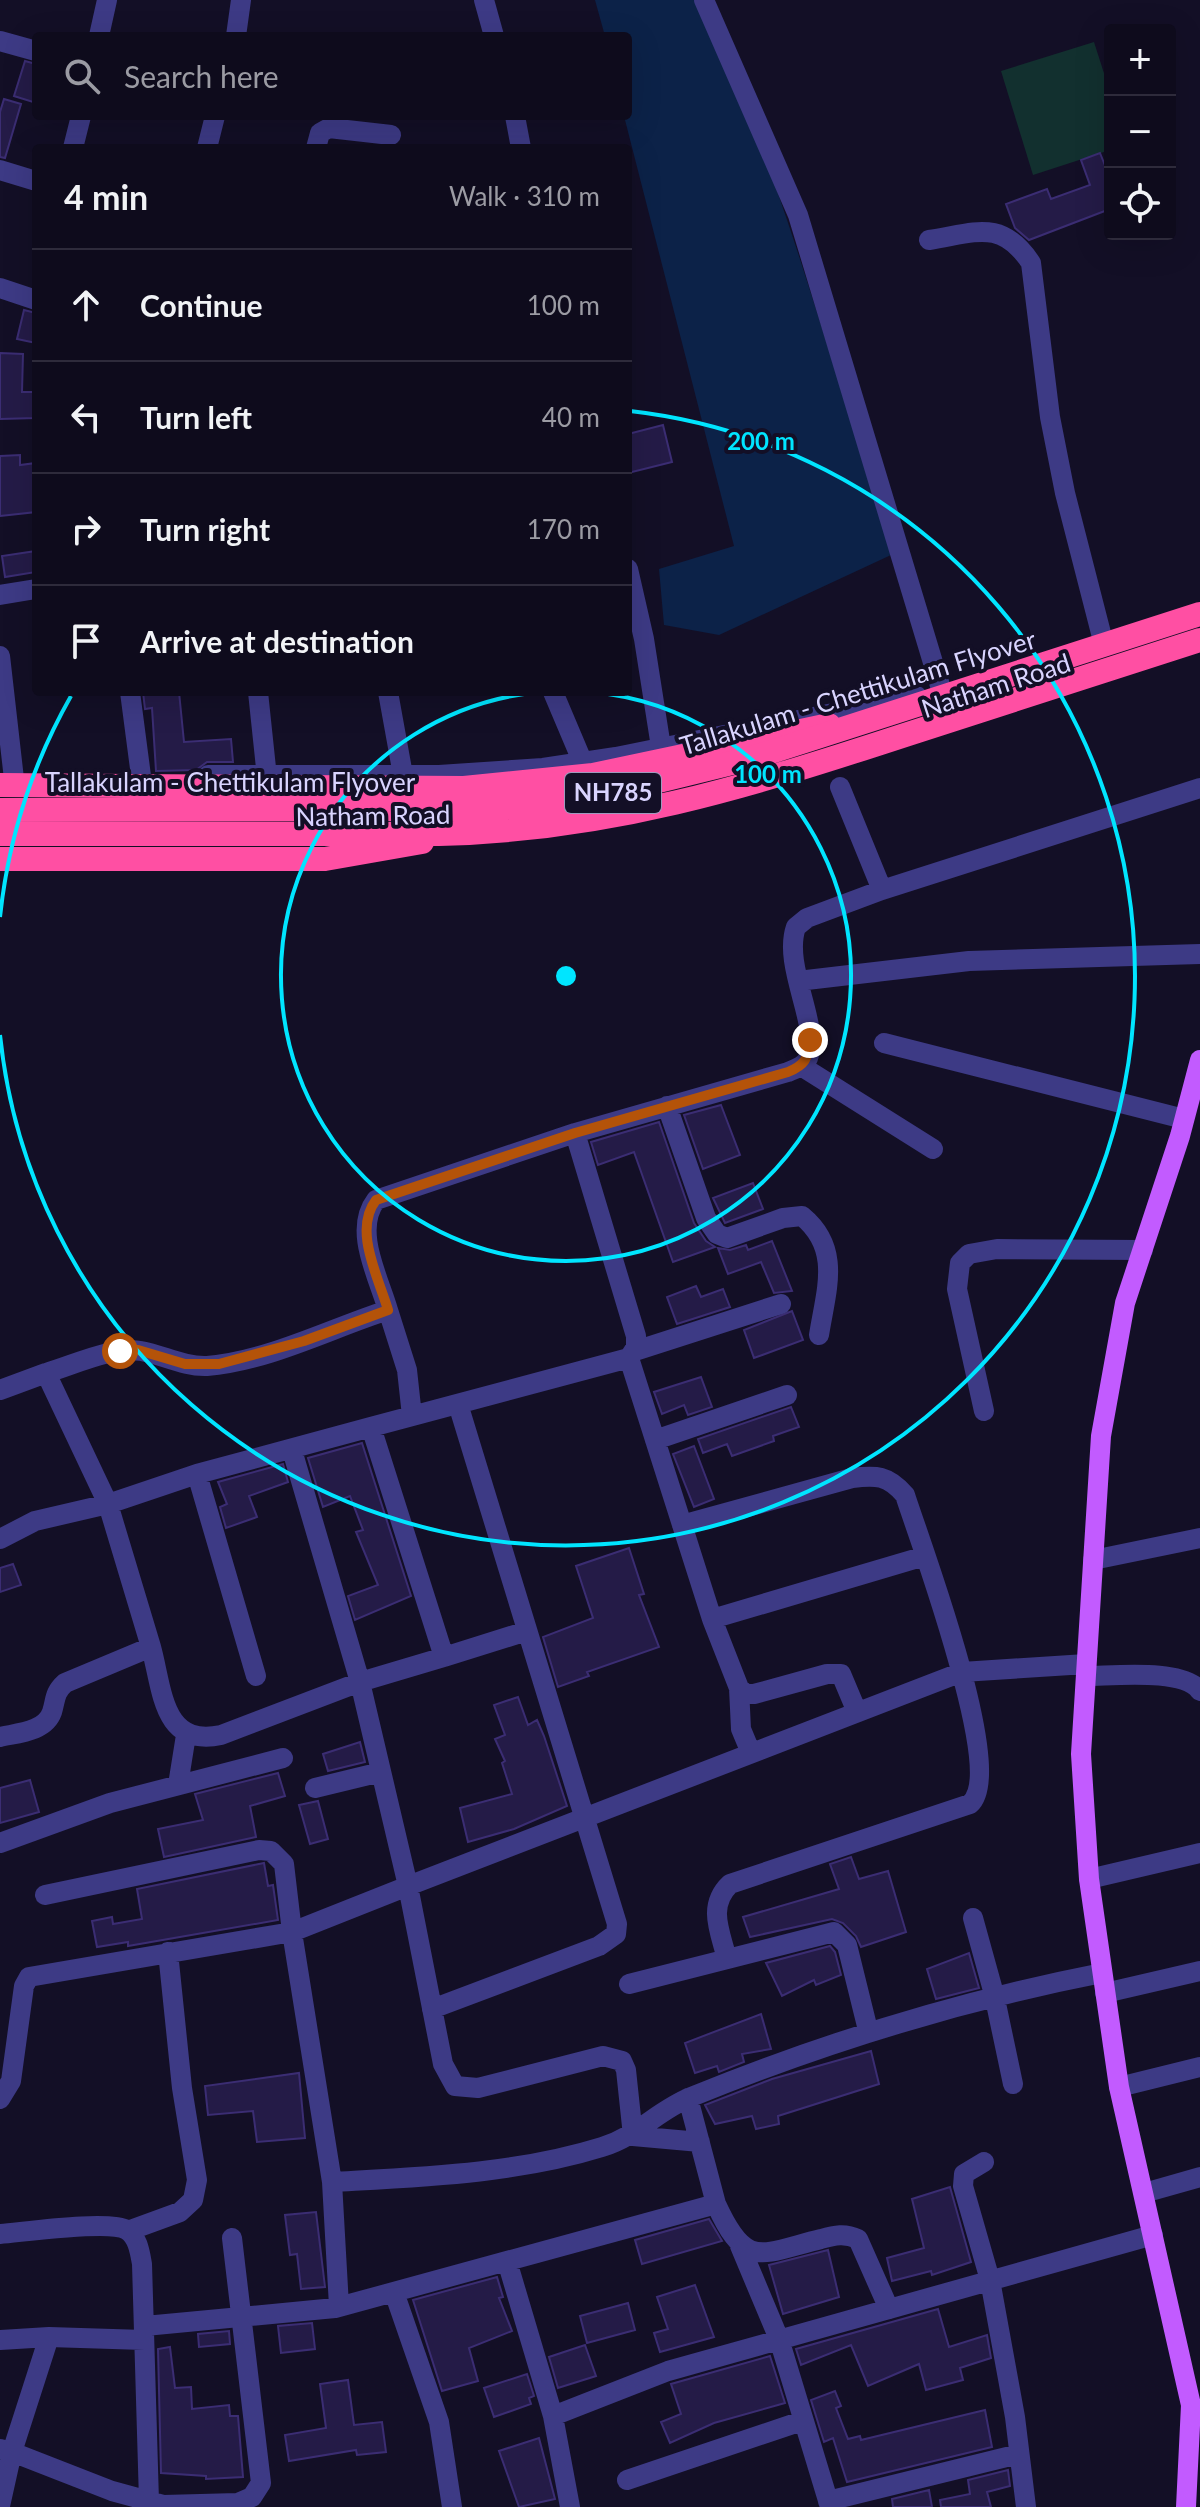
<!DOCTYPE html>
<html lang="en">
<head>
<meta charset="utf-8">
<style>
  body { margin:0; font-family:Lato,sans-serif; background:#171425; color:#f1f3f6 }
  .controls { position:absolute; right:24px; top:24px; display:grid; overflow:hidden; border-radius:8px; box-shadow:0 8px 32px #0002 }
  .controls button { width:72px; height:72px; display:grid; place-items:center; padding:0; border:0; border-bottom:2px solid #2e2b3b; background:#0e0b1c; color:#f1f3f6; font:40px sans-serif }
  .stop { position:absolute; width:24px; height:24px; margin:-18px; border:6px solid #b45309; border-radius:50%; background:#fff }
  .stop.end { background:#b45309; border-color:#fff; box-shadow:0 2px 8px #0008 }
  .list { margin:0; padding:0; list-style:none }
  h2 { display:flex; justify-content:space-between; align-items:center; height:104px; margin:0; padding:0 32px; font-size:34px }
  h2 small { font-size:26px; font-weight:400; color:#9b9ba3 }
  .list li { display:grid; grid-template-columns:52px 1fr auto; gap:24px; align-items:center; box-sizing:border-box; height:112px; padding:0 32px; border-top:2px solid #2e2b3b }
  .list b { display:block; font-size:30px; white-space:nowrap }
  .list em { font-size:26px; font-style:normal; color:#9b9ba3 }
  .icon { flex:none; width:44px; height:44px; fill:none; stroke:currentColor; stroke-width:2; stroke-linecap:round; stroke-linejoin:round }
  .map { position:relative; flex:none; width:1200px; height:2507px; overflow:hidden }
  .search { position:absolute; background:#0e0b1c; box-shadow:0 8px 32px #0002; left:32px; top:32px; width:600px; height:88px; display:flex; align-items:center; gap:20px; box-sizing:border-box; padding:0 28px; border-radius:8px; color:#9b9ba3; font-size:30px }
  .panel { position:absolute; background:#0e0b1c; box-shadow:0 8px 32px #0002; left:32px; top:144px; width:600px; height:552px; border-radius:8px }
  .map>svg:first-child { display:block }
</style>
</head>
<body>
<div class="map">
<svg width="1200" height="2507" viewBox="0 0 1200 2507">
  <rect width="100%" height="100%" fill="#130f26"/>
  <path fill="#12302f" d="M1094,42L1110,92V150L1033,175L1001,71Z"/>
  <path fill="#0c2248" d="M595,0H704C781,180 834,367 891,555L719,635L664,625L659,569L734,546L624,116H628V36H605Z"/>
  <path fill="#241b47" stroke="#3b2d73" stroke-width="2" d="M25,61L36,64L33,102L14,96Z
    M4,99L21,104L5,158L0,157V112Z
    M1100,153L1110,178V209L1029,240L1015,228L1006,204L1047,189L1051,199L1090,185L1081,160Z
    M24,310L36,313V343L17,339Z
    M0,353L23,354L22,392H36V418L0,419Z
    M663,425L672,462L628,473V434Z
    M20,455V465L36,463V512L0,516V456Z
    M36,551V572L5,577L2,556Z
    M143,692H179L184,742L231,739L233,762H207L196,770L156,771L152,708L145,709Z
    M721,1105L740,1155L703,1169L684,1115Z
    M659,1122L694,1223L706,1241L715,1247L673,1262L634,1152L598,1165L591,1142Z
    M753,1183L763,1209L725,1223L713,1198Z
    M772,1241L792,1291L774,1293L761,1262L728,1274L718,1248L730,1250L746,1245L748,1250Z
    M696,1286L701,1297L723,1289L730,1307L677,1324L667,1297Z
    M792,1311L803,1340L754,1358L744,1330Z
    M701,1377L712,1407L688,1415L684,1405L662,1414L654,1392Z
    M791,1407L799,1427L773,1436L774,1441L732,1456L727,1444L703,1453L698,1439Z
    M362,1443L411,1596L355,1620L348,1596L378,1585L356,1532L363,1530L350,1496L323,1507L308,1458Z
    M694,1446L714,1499L694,1507L673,1454Z
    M283,1464L288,1482L249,1496L257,1517L226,1528L220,1507L227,1504L218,1482Z
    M629,1548L644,1594L639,1595L659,1647L587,1672L589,1676L558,1687L543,1637L593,1618L576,1566Z
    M13,1564L21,1585L0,1592V1568Z
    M518,1697L528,1725L537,1720L544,1736L567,1806L514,1829L468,1842L460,1808L512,1794L502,1763L505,1761L495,1739L505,1735L494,1705Z
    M360,1742L365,1762L328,1771L323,1754Z
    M278,1773L285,1796L250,1806L256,1837L164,1857L158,1829L203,1820L195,1794Z
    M30,1780L39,1812L0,1823V1788Z
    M318,1801L328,1839L310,1844L299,1805Z
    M851,1857L859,1879L888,1871L906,1932L861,1947L856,1936L843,1923L832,1919L750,1937L743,1917L839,1889L830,1864Z
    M264,1863L268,1886L273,1885L278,1920L128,1946V1942L97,1947L92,1921L112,1917L113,1924L142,1919L137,1889Z
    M830,1946L835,1952L841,1975L816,1985L814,1980L782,1996L766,1963Z
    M969,1953L979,1988L936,1999L927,1969Z
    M761,2014L771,2049L742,2054L744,2062L719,2072L717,2066L695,2073L685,2043Z
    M871,2051L879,2084L778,2116L779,2124L756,2129L752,2116L715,2124L705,2105L772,2079Z
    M299,2073L305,2138L257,2142L253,2111L208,2115L205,2086Z
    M950,2187L971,2262L932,2275L931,2271L892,2281L887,2258L924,2248L912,2199Z
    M316,2212L325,2287L301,2289L297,2254L290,2255L285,2215Z
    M709,2219L722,2241L642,2264L635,2240Z
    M828,2250L839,2297L783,2314L769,2265Z
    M497,2277L503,2297L499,2298L512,2331L469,2348L478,2381L442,2391L413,2300Z
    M695,2285L714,2337L660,2352L654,2333L668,2329L657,2297Z
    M628,2303L635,2330L587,2343L580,2316Z
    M938,2309L949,2347L987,2335L991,2358L960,2368L963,2380L926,2390L919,2364L868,2386L851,2345L801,2365L796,2349Z
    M312,2323L315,2349L281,2353L278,2326Z
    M229,2331L230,2344L199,2347L198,2334Z
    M585,2345L596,2376L558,2388L549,2357Z
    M170,2347L175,2388L191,2387L192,2409L229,2405L230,2416H238L243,2477L206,2479V2476L161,2473L158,2349Z
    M770,2356L785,2403L714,2423L670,2443L661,2422L681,2414L671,2384Z
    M527,2374L534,2396L529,2398L531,2404L494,2417L484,2388Z
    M348,2380L354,2425L382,2422L386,2452L357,2455L356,2450L289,2461L285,2435L326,2428L320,2384Z
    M835,2391L841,2406L836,2408L848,2439L860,2436L861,2440L985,2410L992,2447L847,2482L833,2438L824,2442L811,2400Z
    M539,2438L555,2499L519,2507L499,2451Z
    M1008,2470L1010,2486L987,2492L991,2507H941L940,2500L970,2494L968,2480Z
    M929,2490L932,2507H893L892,2499Z"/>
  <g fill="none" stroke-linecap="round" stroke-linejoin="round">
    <path stroke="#3d3a85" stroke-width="20" d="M484,0L494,36
      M704,0L798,215L941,689
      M99,36L107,0
      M236,36L241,0
      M0,41L36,51
      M515,116L521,148
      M73,148L81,116
      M207,148L215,116
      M316,148L320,133L329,128L391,135
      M0,170L36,181
      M929,240C975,233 1001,218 1031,263L1050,417L1065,493L1102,637
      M0,288L36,300
      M628,569L644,639L661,747
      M0,595L36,589
      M0,656L14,779
      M130,692L141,776
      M258,692L268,787
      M388,692L403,775
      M553,692L583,763
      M208,775H439L543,768L616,757L917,696
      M882,890L1200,788
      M798,981L969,961L1200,954
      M884,1043L1184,1119
      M801,1066L933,1149
      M667,1106L706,1218L717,1234L727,1238L783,1218L802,1216C842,1249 826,1290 819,1335
      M388,1310L407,1370L412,1416
      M635,1351L781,1304
      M629,1358L636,1347V1336L575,1133L788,1072C795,1069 805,1066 808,1058C821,1026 782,966 796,927L807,918L882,890L840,787
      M46,1373C74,1365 112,1346 141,1351C163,1355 184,1367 207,1366C268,1361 329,1329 388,1310C378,1276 353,1230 376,1200L575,1133
      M0,1390L46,1373L108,1504L197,1474L371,1427L444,1657L360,1682L408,1886L962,1672L1086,1664
      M984,1411L957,1289L960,1263L969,1254L997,1249L1143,1250
      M371,1427L629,1358L712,1619L739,1688L746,1694H754L827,1674H841L857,1712
      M655,1440L787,1395
      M197,1474L256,1676
      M682,1525L852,1478C876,1475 888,1475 905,1495C920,1542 1007,1772 970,1804L730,1884C707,1906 720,1931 727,1959
      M0,1539L35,1521L108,1504L151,1647L65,1683C54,1693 56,1699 52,1712C45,1732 17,1733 0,1737
      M1093,1560L1200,1538
      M712,1619L925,1556
      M151,1647C163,1691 162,1747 221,1735L360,1682L292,1450
      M444,1657L527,1631
      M1086,1676C1113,1676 1184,1668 1200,1691
      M739,1688L741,1729L751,1753
      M178,1785L186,1735
      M315,1788L381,1772
      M0,1843L110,1803L283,1758
      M1089,1879L1200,1853
      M45,1895L259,1850L271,1851L284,1864L292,1932L408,1886L443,2064L455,2086L478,2088L603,2056L622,2061L626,2070L633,2136L700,2142
      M973,1918L994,1994L1013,2084
      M629,1984L834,1932L847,1945L868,2030
      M1105,1993L1200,1971
      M432,2009L599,1946L616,1934L617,1924L458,1404
      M1119,2087L1200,2067
      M688,2098L716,2204
      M0,2099L11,2081L24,1986L29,1977L292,1932L332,2182L339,2306
      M984,2162L964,2174L963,2186L990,2280L1015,2417L1026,2507
      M332,2182C421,2177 515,2174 602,2147C638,2136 658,2110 691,2097C826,2042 959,2001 1102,1973
      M1144,2193L1200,2177
      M128,2231L180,2212L193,2200L197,2180L182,2088L168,1952
      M0,2234C25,2232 109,2220 127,2230C138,2237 140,2253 142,2264L149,2501
      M740,2246L779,2339L830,2507
      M507,2261L553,2416L668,2371L1153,2235
      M394,2292L439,2422L452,2507
      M145,2326L335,2308L716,2204C746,2270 760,2254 821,2239C835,2235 845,2233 858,2239L889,2309
      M0,2340L49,2337
      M144,2340L49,2337L12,2452L112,2491L163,2505L238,2503L252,2497L261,2483L232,2238
      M553,2416L570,2507
      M0,2449L12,2452L0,2506
      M627,2480L802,2421
      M828,2501L1019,2454"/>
    <path stroke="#c25bff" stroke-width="20" d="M1186,2507L1191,2405L1119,2087L1089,1879L1081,1754L1101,1436L1125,1303L1180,1136L1200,1060"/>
    <path stroke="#ff4fa3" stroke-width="24" d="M702,752L829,725
      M0,785L128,786
      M0,859H325L422,842"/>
    <path stroke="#ff4fa3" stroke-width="24" d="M128,786L464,788L593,775L702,752
      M0,810L496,809L601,795L752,758L1200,614
      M0,834H439C608,830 746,787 905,735C1004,704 1102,672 1200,640"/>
  </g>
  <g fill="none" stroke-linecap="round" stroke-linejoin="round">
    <path stroke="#b45309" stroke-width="10" d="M120,1351L138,1350L185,1364H219L304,1341L388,1310C378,1276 353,1230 376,1200L575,1133L788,1072C805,1065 808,1059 810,1040"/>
  </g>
  <g fill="none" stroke="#00e5ff" stroke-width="4">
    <path d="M591 692A285 285 0 1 1 541 692"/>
    <path d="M0 917A569 569 0 0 1 71 696M630 411A569 569 0 1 1 0 1035"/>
  </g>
  <g text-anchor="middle" stroke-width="8" stroke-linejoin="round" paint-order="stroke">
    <rect fill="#130f26" stroke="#9e99be" stroke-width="2" x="565" y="773" width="96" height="40" rx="6"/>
    <g font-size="24" font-weight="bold" fill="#d9d4ff">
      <text x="613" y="801">NH785</text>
    </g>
    <g font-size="26" fill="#d9d4ff" stroke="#130f26">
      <text transform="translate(996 686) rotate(-18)" y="9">Natham Road</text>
      <text transform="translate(858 693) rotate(-17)" y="9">Tallakulam - Chettikulam Flyover</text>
      <text x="230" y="792">Tallakulam - Chettikulam Flyover</text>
      <text transform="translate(373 816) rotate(-1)" y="9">Natham Road</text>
    </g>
  </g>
  <circle cx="566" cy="976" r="12" fill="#00e5ff" stroke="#130f26" stroke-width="4"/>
  <g font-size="24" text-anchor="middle" font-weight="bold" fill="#00e5ff" stroke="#130f26" stroke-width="8" stroke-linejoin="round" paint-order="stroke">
    <text x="761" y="450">200 m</text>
    <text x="768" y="783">100 m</text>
  </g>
</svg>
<div class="controls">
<button>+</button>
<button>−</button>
<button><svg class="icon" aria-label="locate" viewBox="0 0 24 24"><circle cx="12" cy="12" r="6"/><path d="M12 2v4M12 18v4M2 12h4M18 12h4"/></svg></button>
</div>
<div class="stop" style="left:120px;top:1351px"></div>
<div class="stop end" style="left:810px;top:1040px"></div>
<div class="search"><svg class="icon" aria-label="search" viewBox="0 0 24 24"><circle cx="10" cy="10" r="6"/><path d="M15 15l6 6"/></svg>Search here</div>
<section class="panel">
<h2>4 min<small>Walk · 310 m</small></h2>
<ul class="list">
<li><svg class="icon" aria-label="ahead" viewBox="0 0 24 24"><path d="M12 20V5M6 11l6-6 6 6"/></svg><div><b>Continue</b></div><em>100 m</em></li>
<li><svg class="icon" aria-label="left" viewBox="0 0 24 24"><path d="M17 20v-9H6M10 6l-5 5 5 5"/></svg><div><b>Turn left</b></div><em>40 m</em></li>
<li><svg class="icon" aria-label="right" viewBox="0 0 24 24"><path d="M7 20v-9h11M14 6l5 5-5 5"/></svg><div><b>Turn right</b></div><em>170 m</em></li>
<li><svg class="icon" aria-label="arrive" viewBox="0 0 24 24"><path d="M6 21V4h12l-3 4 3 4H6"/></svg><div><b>Arrive at destination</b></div></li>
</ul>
</section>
</div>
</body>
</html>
